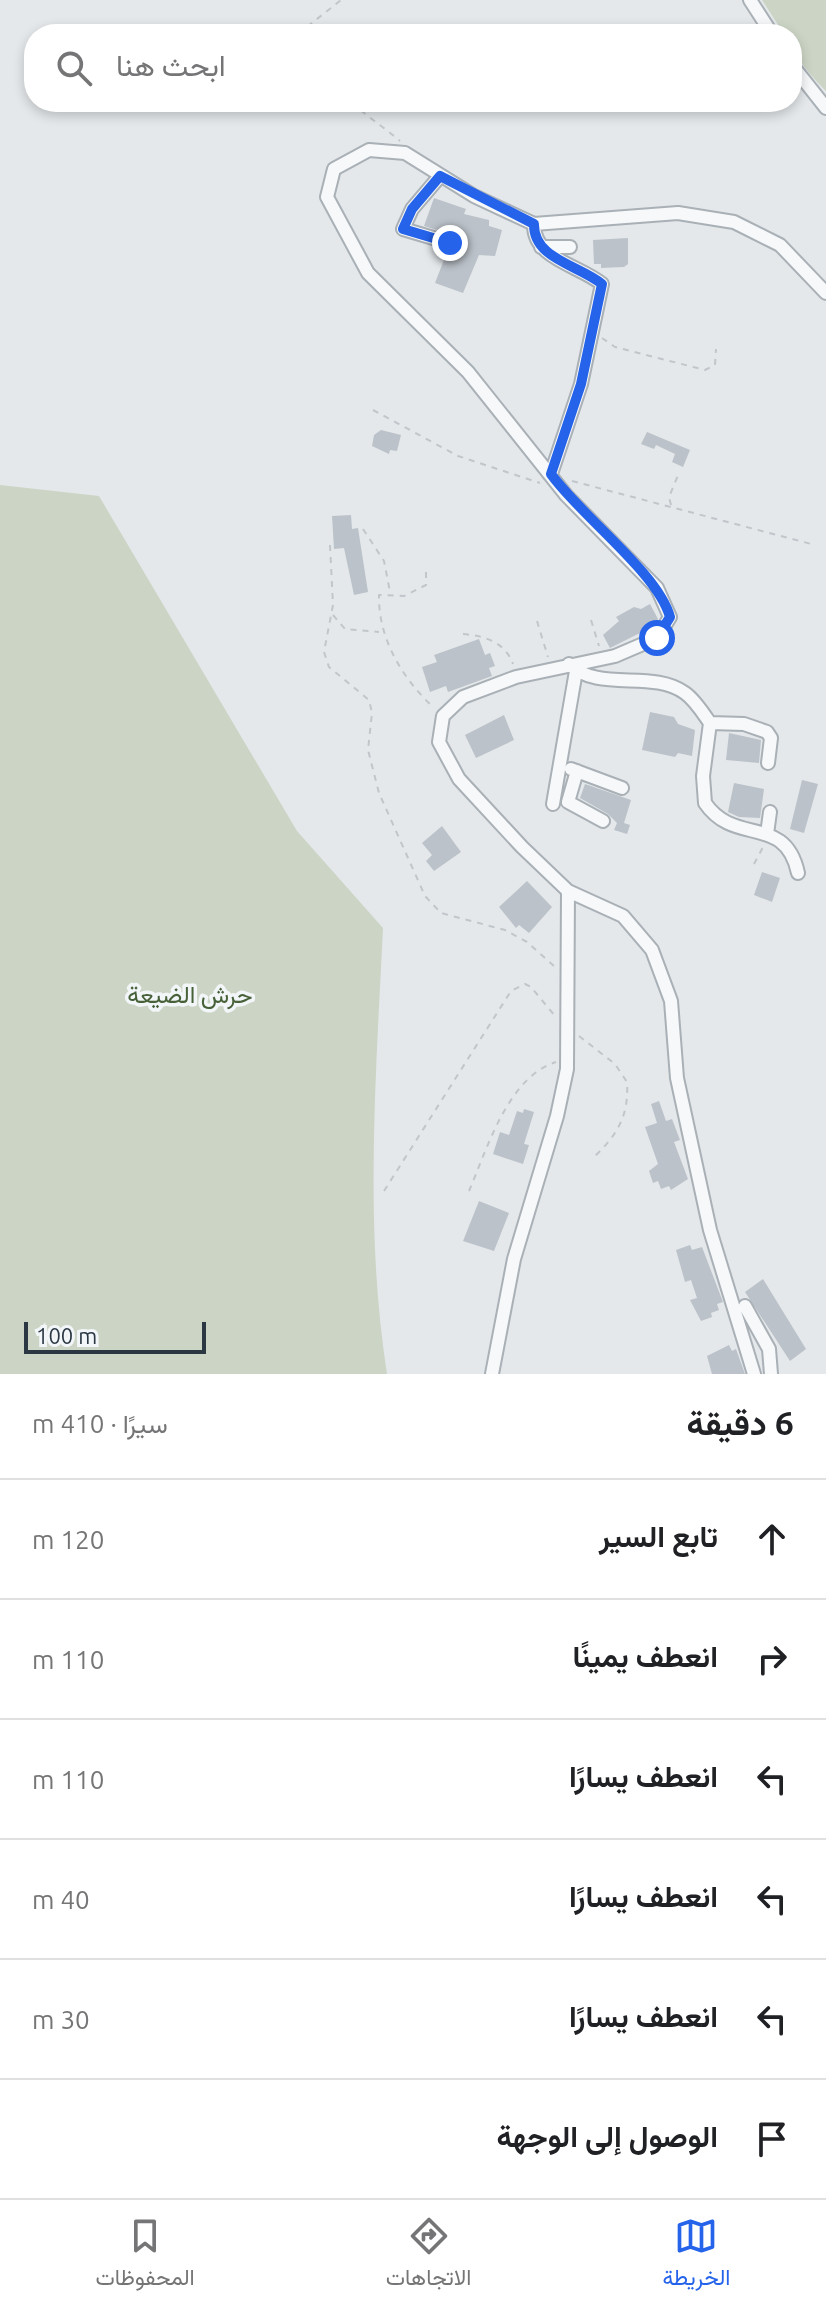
<!DOCTYPE html>
<html lang="ar">
<head>
<meta charset="utf-8">
<style>
  body { margin:0; font-family:Ubuntu,Vazirmatn,sans-serif; background:#f6f6f6; color:#202124; direction:rtl }
  .scale { position:absolute; left:24px; bottom:20px; width:182px; box-sizing:border-box; padding-left:8px; border:4px solid #2b3844; border-top:0; font-size:22px; line-height:28px; white-space:nowrap; color:#2b3844; -webkit-text-stroke:6px #f3f6f9; paint-order:stroke }
  .stop { position:absolute; width:24px; height:24px; margin:-18px; border:6px solid #2563eb; border-radius:50%; background:#fff }
  .stop.end { background:#2563eb; border-color:#fff; box-shadow:0 2px 8px #0008 }
  .list { margin:0; padding:0; list-style:none }
  h2 { display:flex; justify-content:space-between; align-items:center; height:104px; margin:0; padding:0 32px; font-size:34px }
  h2 small { font-size:26px; font-weight:400; color:#757577 }
  .list li { display:grid; grid-template-columns:52px 1fr auto; gap:24px; align-items:center; box-sizing:border-box; height:120px; padding:0 32px; border-top:2px solid #e0e0e0 }
  .list b { display:block; font-size:30px; white-space:nowrap }
  .list em { font-size:26px; font-style:normal; color:#757577 }
  .icon { flex:none; width:44px; height:44px; fill:none; stroke:currentColor; stroke-width:2; stroke-linecap:round; stroke-linejoin:round }
  .map { position:relative; flex:none; width:826px; height:1374px; overflow:hidden; direction:ltr }
  .search { position:absolute; background:#fff; box-shadow:0 4px 12px #0003; left:24px; right:24px; top:24px; height:88px; display:flex; align-items:center; gap:20px; box-sizing:border-box; padding:0 28px; border-radius:32px; color:#757577; font-size:30px }
  .sheet { height:824px; background:#fff }
  nav { display:flex; justify-content:space-around; align-items:center; box-sizing:border-box; height:112px; border-top:2px solid #e0e0e0; background:#fff; font-size:22px; color:#757577 }
  nav a { display:grid; justify-items:center; gap:4px }
  nav .on { color:#2563eb }
  .map>svg:first-child { display:block }
</style>
</head>
<body>
<div class="map">
<svg width="826" height="1374" viewBox="0 0 826 1374">
  <rect width="100%" height="100%" fill="#e4e8eb"/>
  <path fill="#ccd5c5" d="M762,0H826V91C811,76 792,56 792,34H784Z
    M0,485L99,496L297,831L383,928C376,1075 364,1227 387,1374H0Z"/>
  <path fill="#bbc2c9" d="M434,198L466,209L464,214L489,220V226L502,230L495,256L479,255L463,293L435,283L447,252L456,250L459,242L453,235L424,226Z
    M628,238V264L624,267L601,268V264H594L593,240Z
    M381,430L401,435L397,451L390,450L389,454L372,446L374,435Z
    M647,432L690,450L683,467L672,462L675,454L656,445L654,449L641,444Z
    M351,515L352,529L358,528L368,592L354,595L344,548L334,549L332,516Z
    M650,604L658,619L654,626L610,648L603,635L619,621L616,617L634,607L641,609Z
    M479,639L485,655L490,653L495,666L489,668L492,676L448,692L446,686L430,692L422,667L437,662L434,655Z
    M650,712L674,717L678,724L695,730L692,756L678,753L675,757L642,750Z
    M504,715L514,740L476,758L465,735Z
    M729,733L761,740L759,763L726,760Z
    M802,780L818,784L804,833L790,829Z
    M734,783L764,789L760,818L739,817L728,812Z
    M585,784L631,800L624,823L630,825L627,834L614,830L617,823L608,814L580,798Z
    M442,826L461,852L434,871L426,861L432,855L422,843Z
    M762,872L780,878L772,902L754,895Z
    M527,881L552,907L529,933L519,925L516,928L499,907Z
    M659,1101L666,1121L672,1119L680,1140L674,1142L688,1179L671,1190L669,1186L661,1189L658,1181L653,1183L649,1171L658,1164L645,1127L657,1123L651,1104Z
    M524,1109L534,1112L524,1144L529,1145L523,1164L493,1154L500,1132L509,1135L517,1111L523,1113Z
    M479,1201L509,1213L494,1251L463,1241Z
    M690,1245L692,1250L702,1247L723,1302L717,1304L719,1310L711,1313L712,1317L701,1321L690,1300L697,1298L691,1280L685,1282L676,1250Z
    M763,1279L806,1349L790,1361L745,1292Z
    M729,1345L732,1351L736,1349L745,1374H712L707,1356Z"/>
  <g fill="none" stroke-linecap="round" stroke-linejoin="round">
    <g stroke="#a9b0b6" stroke-width="16">
      <path id="minor" d="M750,0L772,34
        M792,65L826,108
        M440,176L412,209L403,229L450,243
        M534,224C533,259 579,265 602,284L581,384L551,474
        M541,247H570
        M569,664C599,693 652,669 685,693C695,700 703,713 710,723L703,776L705,803C735,847 785,813 798,873
        M710,723L744,724L767,732L771,738L768,763
        M571,769L622,788
        M577,771L568,802L603,821
        M553,804L576,671
        M767,834L770,812
        M745,1306L769,1349L771,1374
        M492,1374L514,1259L557,1116L567,1069L568,891
        M754,1374L710,1230L677,1078L671,1001L652,950L623,916L568,891L522,847L459,779L439,742L443,716L463,697L516,677L615,656L657,638L670,617L657,588L566,495L468,372L368,273L327,197L334,169L369,150L405,153L474,196L534,224L678,213L734,222L780,245L826,293"/>
    </g>
    <path stroke="#c1c6cb" stroke-width="2" stroke-dasharray="6 6" stroke-linecap="butt" d="M298,34L341,0
      M352,102C367,117 384,127 400,141
      M602,338L615,347L705,370L715,365L716,349
      M373,410L458,456L540,483
      M572,481L815,545
      M671,505L669,497L679,473
      M363,529L384,561L390,592
      M330,545L333,605L324,652L329,667L369,700L372,713L368,750L379,793L425,896L441,913L505,930L527,942L554,966
      M426,572V585L404,596L379,595C378,638 402,678 433,707
      M333,615L345,629L379,632
      M591,620L599,646
      M537,621L548,657
      M463,634C485,636 505,642 513,664
      M754,864L762,849L759,845
      M579,1036L615,1064L627,1082C629,1115 618,1134 595,1156
      M384,1191L511,991L525,984L531,987L555,1016
      M469,1191C487,1149 508,1077 556,1062"/>
    <use href="#minor" stroke="#f6f8fa" stroke-width="12"/>
  </g>
  <g fill="none" stroke-linecap="round" stroke-linejoin="round">
    <path stroke="#2563eb" stroke-width="10" d="M450,243L403,229L412,209L440,176L534,224C533,259 579,265 602,284L581,384L551,474C581,516 658,573 670,617L657,638"/>
  </g>
  <g text-anchor="middle" stroke-width="7" stroke-linejoin="round" paint-order="stroke">
    <g font-size="24" fill="#466038" stroke="#f3f6f9">
      <text x="190" y="1003">حرش الضيعة</text>
    </g>
  </g>
</svg>
<div class="scale">100 m</div>
<div class="stop" style="left:657px;top:638px"></div>
<div class="stop end" style="left:450px;top:243px"></div>
<div class="search"><svg class="icon" aria-label="search" viewBox="0 0 24 24"><circle cx="10" cy="10" r="6"/><path d="M15 15l6 6"/></svg>ابحث هنا</div>
</div>
<section class="sheet">
<h2>6 دقيقة<small>سيرًا · 410 m</small></h2>
<ul class="list">
<li><svg class="icon" aria-label="ahead" viewBox="0 0 24 24"><path d="M12 20V5M6 11l6-6 6 6"/></svg><div><b>تابع السير</b></div><em>120 m</em></li>
<li><svg class="icon" aria-label="right" viewBox="0 0 24 24"><path d="M7 20v-9h11M14 6l5 5-5 5"/></svg><div><b>انعطف يمينًا</b></div><em>110 m</em></li>
<li><svg class="icon" aria-label="left" viewBox="0 0 24 24"><path d="M17 20v-9H6M10 6l-5 5 5 5"/></svg><div><b>انعطف يسارًا</b></div><em>110 m</em></li>
<li><svg class="icon" aria-label="left" viewBox="0 0 24 24"><path d="M17 20v-9H6M10 6l-5 5 5 5"/></svg><div><b>انعطف يسارًا</b></div><em>40 m</em></li>
<li><svg class="icon" aria-label="left" viewBox="0 0 24 24"><path d="M17 20v-9H6M10 6l-5 5 5 5"/></svg><div><b>انعطف يسارًا</b></div><em>30 m</em></li>
<li><svg class="icon" aria-label="arrive" viewBox="0 0 24 24"><path d="M6 21V4h12l-3 4 3 4H6"/></svg><div><b>الوصول إلى الوجهة</b></div></li>
</ul>
</section>
<nav>
<a class="on"><svg class="icon" aria-label="map" viewBox="0 0 24 24"><path d="M3 6l6-2 6 2 6-2v14l-6 2-6-2-6 2zM9 4v14M15 6v14"/></svg>الخريطة</a>
<a><svg class="icon" aria-label="directions" viewBox="0 0 24 24"><path d="M12 3l9 9-9 9-9-9zM9 14v-3h6M13 9l2 2-2 2"/></svg>الاتجاهات</a>
<a><svg class="icon" aria-label="saved" viewBox="0 0 24 24"><path d="M7 4h10v16l-5-4-5 4z"/></svg>المحفوظات</a>
</nav>
</body>
</html>
